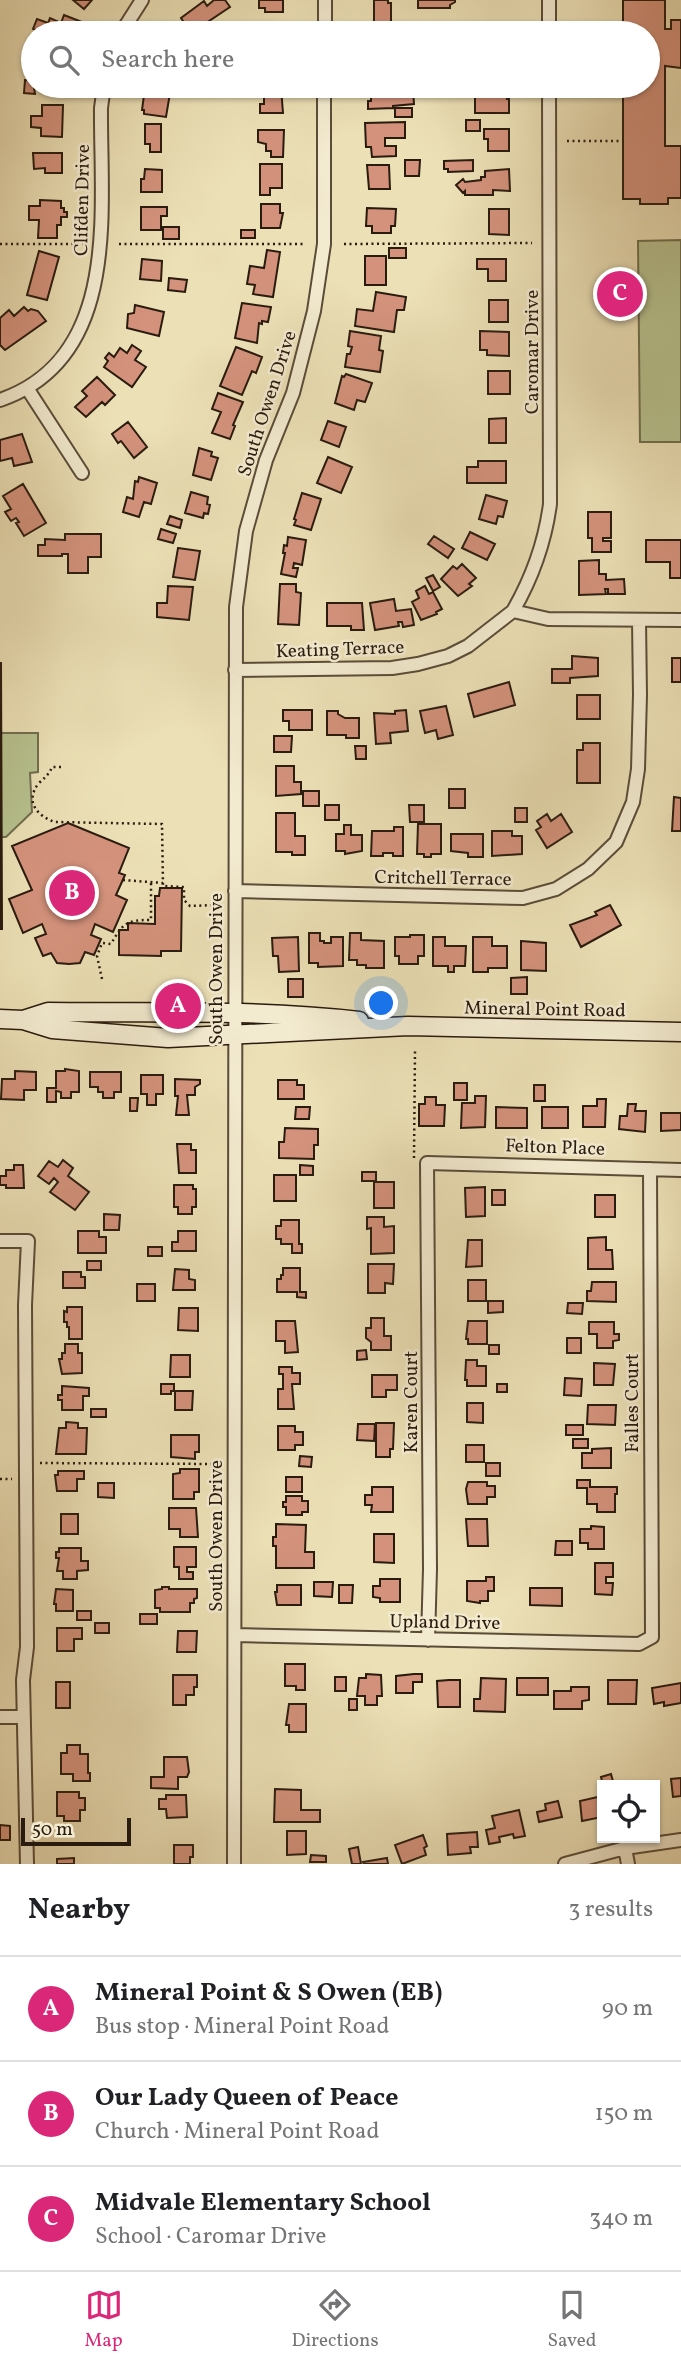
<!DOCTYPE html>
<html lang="en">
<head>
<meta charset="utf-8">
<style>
  body { margin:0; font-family:Vollkorn,serif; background:#f2f2f2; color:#202124 }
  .controls { position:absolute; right:21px; bottom:21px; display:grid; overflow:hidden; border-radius:0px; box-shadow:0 2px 5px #0004 }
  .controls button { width:63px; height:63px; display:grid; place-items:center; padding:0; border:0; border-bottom:2px solid #e0e0e0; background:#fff; color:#202124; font:35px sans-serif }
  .scale { position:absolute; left:21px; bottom:18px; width:110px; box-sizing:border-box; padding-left:7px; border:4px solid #2a1b0f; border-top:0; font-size:19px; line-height:24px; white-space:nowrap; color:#2a1b0f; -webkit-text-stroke:5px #f3ebd0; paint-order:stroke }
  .you { position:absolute; left:382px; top:1004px; width:24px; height:24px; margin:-18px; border:5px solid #fff; border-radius:50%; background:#1a73e8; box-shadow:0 0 0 10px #1a73e833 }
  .badge { display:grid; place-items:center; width:46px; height:46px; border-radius:50%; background:#db2777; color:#fff; font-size:23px; font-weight:700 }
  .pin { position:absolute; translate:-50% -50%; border:4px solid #fff; box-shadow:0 2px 7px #0006 }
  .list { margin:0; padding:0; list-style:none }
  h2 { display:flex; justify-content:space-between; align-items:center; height:91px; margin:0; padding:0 28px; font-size:30px }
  h2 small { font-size:23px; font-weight:400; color:#757577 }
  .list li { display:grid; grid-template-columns:46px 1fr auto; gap:21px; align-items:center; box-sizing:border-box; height:105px; padding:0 28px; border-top:2px solid #e0e0e0 }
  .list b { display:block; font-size:26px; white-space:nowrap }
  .list p { margin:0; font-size:23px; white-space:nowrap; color:#757577 }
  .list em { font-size:23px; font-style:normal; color:#757577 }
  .icon { flex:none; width:38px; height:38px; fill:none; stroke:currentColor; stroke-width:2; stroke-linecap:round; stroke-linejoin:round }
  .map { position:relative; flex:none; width:681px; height:1864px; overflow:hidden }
  .search { position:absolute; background:#fff; box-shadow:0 2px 5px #0004; left:21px; right:21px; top:21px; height:77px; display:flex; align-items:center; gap:18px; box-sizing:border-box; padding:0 24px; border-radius:38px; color:#757577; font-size:26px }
  .sheet { height:406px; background:#fff }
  nav { display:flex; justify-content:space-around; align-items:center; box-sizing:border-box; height:98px; border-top:2px solid #e0e0e0; background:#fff; font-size:19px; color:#757577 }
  nav a { display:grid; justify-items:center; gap:4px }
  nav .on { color:#db2777 }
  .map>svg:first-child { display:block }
</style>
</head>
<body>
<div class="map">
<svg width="681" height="1864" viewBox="0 0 681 1864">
  <rect width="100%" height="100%" fill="#ece0b6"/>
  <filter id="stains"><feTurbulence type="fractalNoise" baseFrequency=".00286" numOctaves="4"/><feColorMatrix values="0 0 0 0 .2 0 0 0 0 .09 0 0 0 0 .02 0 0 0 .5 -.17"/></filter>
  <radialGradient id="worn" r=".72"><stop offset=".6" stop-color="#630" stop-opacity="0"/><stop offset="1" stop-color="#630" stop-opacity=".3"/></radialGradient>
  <path fill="#b7c28f" stroke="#706e4f" stroke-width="2" d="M681,240V442H640L638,241Z
    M1,733H38V772L30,773L32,812L6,837H0Z"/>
  <path fill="#d4927c" stroke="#2a1b0f" stroke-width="2" d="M73,0H92L84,9Z
    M214,0H225L230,7L191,33L181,18L204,1L207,6Z
    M259,0H283V12H265V8H259Z
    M374,0H388V3H391V22H374Z
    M418,0H455V2L450,5V8H418Z
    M623,0H665V29H671V20H681V68L665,66V146H681V198H668V204H640V199H623V86H648V33H623Z
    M64,15L82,22L77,33H44L33,29L37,19L48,23L50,18L61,23Z
    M369,29H391V33H369Z
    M25,80L33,81L35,94L24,93Z
    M148,86H163L162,92L170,93L166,117L144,114V110H142L144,95H146Z
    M490,86H509L507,99H509V113H475V91L493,92L490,90Z
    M264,87L281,88L283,113H260V104H264Z
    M375,87L413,89L414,104L393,106V108L368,109V101H371V96H375Z
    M42,105H63L62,137L41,136V128L31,127V116H42Z
    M395,108H412V117H395Z
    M466,120H480V131H466Z
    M405,122V138H385V146H396V156L372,157L371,147H366L365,123Z
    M145,124H161V152H150V144H145Z
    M484,129H509V151H488V139H484Z
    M258,130H284L283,157H271V151H266V144L258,142Z
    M33,153H62V173H45V168L34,169Z
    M405,160H420L419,176H405Z
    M473,160V171L448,172V169H444V161Z
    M260,164H282V188H270V195H260Z
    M367,165H389L390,189H369Z
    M145,169L162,170V192H141V179H144Z
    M509,169L510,191L493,190V195H465V191L463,193L456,185L463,179L465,182L481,180V177H485V171Z
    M40,200L61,201V208H64V212H67V217H61V225H57V238H38L39,220H29V206H40Z
    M261,204H280V213H283L280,228H261Z
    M141,207H167V216H161V230H141Z
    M367,208L396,209L395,226H391V233H372V226H366Z
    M489,209H509V235L489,234Z
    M163,227H179V239H163Z
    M241,230H255V238H241Z
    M389,248H406V258H389Z
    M267,250L280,252L273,297L253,294L255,285L247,284L250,266L264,268Z
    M39,251L59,257L47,300L27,295Z
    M365,256H386V285H365Z
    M142,259L162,261L161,281L140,279Z
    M477,259H506V281H488V269H477Z
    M169,278L187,280L185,292L168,290Z
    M376,292L406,297L404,310H397L394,332L355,326L357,309L373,311Z
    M489,300H508V322H489Z
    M242,303L271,307L268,322L262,321V324L259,323L257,343L235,338Z
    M135,305L164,312L159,336L127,328L128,314L134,313Z
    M24,307L28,311L31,309L38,311L46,321L5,350L0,345V318L9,310L14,316Z
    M350,331L381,336L379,350L383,351L380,372L345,367L347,354H350L352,347L348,346Z
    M480,331L509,332V356L487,355V350H480Z
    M132,345L141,351L135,360L146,367L132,387L104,367L108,361L105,358L109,353L114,357L120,348L127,353Z
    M236,347L262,357L256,373L252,371L242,395L220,386Z
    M488,371H510V394H488Z
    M346,374L372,383L365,402L357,400L354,410L335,403L342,376L344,377Z
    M97,377L115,395L105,405L102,402L86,417L75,407L87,396L82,391Z
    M218,393L243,402L233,425L235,426L230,439L212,433L221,412L212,409Z
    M506,418V443H489V419Z
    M328,421L346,427L339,447L321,440Z
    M128,422L147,447L134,458L121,441L118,443L112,434Z
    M22,434L32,462L14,466L12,458L0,461V440Z
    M199,448L212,452L211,456L218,458L211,480L193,475Z
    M328,457L352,467L341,493L317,483Z
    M478,461H506V483H467V467H478Z
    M139,477L157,483L151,504L144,502L139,517L123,512L127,497L133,499L135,481L138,482Z
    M23,484L46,523L24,536L16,523L19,522L16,518L11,521L5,512L11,509L3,496Z
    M191,492L208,497L207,504L210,505L208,514L204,513L203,518L185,513Z
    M302,493L321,499L311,530L294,525L296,520L294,519Z
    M486,495L507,501L503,517L498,516L496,524L479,519Z
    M588,512H611V538H603V541H611V552H592V538H588Z
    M170,516L182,520L180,528L167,524Z
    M161,529L176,534L173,543L158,539Z
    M470,532L495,544L487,560L462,548Z
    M65,534H101V557H88V573H68V554H62V556H38V545H45V539L65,540Z
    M434,536L454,549L448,558L428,544Z
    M288,537L306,540L302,565L294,563L293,568H298L296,577L281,574L285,553H283L284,545L287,546Z
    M646,540H681V578H670V562H646Z
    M178,548L200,551L195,580L173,577Z
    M599,560V574H606V580L624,579L625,594H608V589H605L606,594L579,595V561Z
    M462,564L476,578L469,584L472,586L458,596L441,579L453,566L457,569Z
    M433,575L440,587L433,591L426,578Z
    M280,584H296V592L301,593L299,625L278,624Z
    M168,586L193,587L189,620L157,617V603H167Z
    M425,586L429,594L433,592L442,609L436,612L437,614L421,620L412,602L419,598L416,591Z
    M394,599L396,611L411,609L414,625L403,627L402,622H398L399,626L375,630L370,603Z
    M327,603H362L364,630H351V626H327Z
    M572,656L598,658V676L570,678V683H552V669H572Z
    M672,658H681V682H672Z
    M0,663H1L2,929H0Z
    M509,682L515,705L474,717L468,694Z
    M577,695H600V719H577Z
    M446,706L453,735L438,739L436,730L425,733L420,711Z
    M283,710H312V730H289V721H283Z
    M406,710L408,731L390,733L391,743L376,744L374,713L395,714V711Z
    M327,711H338V714L345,718H359V738H346V735H327Z
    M274,736H292L291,752H274Z
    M583,743H600V783H577V750H583Z
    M355,746H366V759H356Z
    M276,766H294V782H301V794L276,796Z
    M449,789H465V808H449Z
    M303,791H319V806H303Z
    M674,797L681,798V831H672Z
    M325,805H339V820H325Z
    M409,805H424V822H410Z
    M515,808H527V822H515Z
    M276,813H295V836H305V855H292V852H276Z
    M547,814L551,821L561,814L572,832L547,848L536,830L541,827L537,821Z
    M68,823L129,848L119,873L125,875L116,895L127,900L113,932L95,924L91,935L101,939L94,955L85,952L80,963L69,964L57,963L51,953L43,956L35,938L46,934L42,924L23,933L9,899L32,890L12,846Z
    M418,824H441V854H431V857H424V854H417Z
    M344,825H351V835H362V851L345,854V851H336V834H344Z
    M394,827H403V856H393V853H383V856H371L372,831H394Z
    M492,831H512V836H522V854L492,856Z
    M451,834H483V857H468V853L451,851Z
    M160,888H182L181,951H161V956L119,955V930H128V923L155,924V896H159Z
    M610,905L621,925L581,947L570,925L597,915L595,912Z
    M309,933H320V941H324V943H331V937H343V966L318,967V963H309Z
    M350,933H361V940L384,941V968H366V965H357V960H349Z
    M410,935H424V956H418V964H399V956H395V937H410Z
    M298,937L299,971L279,972L278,956H273L272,938Z
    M433,937H445V946H466L465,966H454V972H448V966H433Z
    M473,937H492V946H507V968H488V972H473Z
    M521,941L546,943V971L521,970Z
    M527,977V994H511V978Z
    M288,979H303V997H288Z
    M65,1069L79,1071V1092H71V1098H61V1092L56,1091V1102H47V1088H56V1071H65Z
    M15,1071L36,1072V1090H24V1100L1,1099L2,1079H15Z
    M90,1072H121V1092H114V1098H103V1092H98V1087H90Z
    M141,1075H163V1094H156V1105H147V1094H141Z
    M175,1079L200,1080V1084L195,1087V1095H187L189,1115H176L178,1096H175Z
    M278,1080H297V1085H304V1099H278Z
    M454,1083H467V1100H454Z
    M534,1085H545V1101H534Z
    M475,1096H486L485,1127L461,1128L462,1103H475Z
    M425,1097H436V1105H445L444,1126H419V1104H425Z
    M130,1098H138L137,1111H130Z
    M597,1099H606L605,1127H583V1106H597Z
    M628,1104H636L635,1111H646L645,1132L619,1129L620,1116H627Z
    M296,1107H310L309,1119H295Z
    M496,1107L527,1108V1128H496Z
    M542,1107H568V1128H542Z
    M661,1113H681V1130L661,1131Z
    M285,1128L318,1129V1145H314V1159L279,1158V1142H284Z
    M177,1144H191V1150H196V1173H179Z
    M63,1160L73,1168L68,1176L89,1192L75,1210L50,1192L58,1182L54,1178L49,1184L38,1176L49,1161L58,1167Z
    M14,1165H23L24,1188H6V1185H0V1176H6V1170H14Z
    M300,1165L313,1166V1175H300Z
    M362,1172H376V1181H362Z
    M274,1175H296V1201H274Z
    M374,1182H394V1208H374Z
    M174,1185H193V1189H196V1207H192V1214H178V1207H174Z
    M485,1187V1216L466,1217L465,1188Z
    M492,1190H505V1205H492Z
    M595,1195H615V1217H595Z
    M104,1214L120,1215L119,1230H104Z
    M367,1217H384V1227L394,1226V1253L371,1254V1228L367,1229Z
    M281,1220H299V1244H302V1253H292V1244H281V1239H276V1226H281Z
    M78,1231H99V1237H106V1253H78Z
    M178,1231H196V1251H172V1242H178Z
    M606,1237V1250H612L613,1269H588V1238Z
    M468,1240H482V1266L466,1267Z
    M148,1247H162V1256H148Z
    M87,1261H101V1270H87Z
    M368,1264H394L393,1284L385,1283V1293H368Z
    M283,1268H300V1292H306V1298L297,1297V1292H277V1279H281V1275H283Z
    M175,1269L189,1270V1279L195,1280V1290H173Z
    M63,1272H81V1277H85V1288H63Z
    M468,1280H486V1301H468Z
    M592,1282H616V1302L587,1301V1291H591Z
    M137,1284H155V1301H137Z
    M488,1301H503V1312L488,1313Z
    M568,1303H583L582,1314L567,1313Z
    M67,1307H82V1339H69V1327H67V1322H64V1311L67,1312Z
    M179,1308H198V1331L178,1330Z
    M371,1318H384V1336H391V1350H371V1342L366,1338V1328H371Z
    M276,1321H295L298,1352L285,1353V1341H276Z
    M468,1321H487V1344H468V1339H466Z
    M589,1322H614V1334H619V1340L613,1341V1348H597V1334H589Z
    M567,1338H581V1353H567Z
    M65,1344H78V1353H82V1373L62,1374L59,1359H62V1353H65Z
    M489,1345H499V1354H489Z
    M366,1350L367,1359L357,1360V1351Z
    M171,1355H190V1377H170Z
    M466,1360H477V1366H486V1386H467V1380H465Z
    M594,1363L615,1364L613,1385H594Z
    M279,1367H292V1373H300V1384H292L294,1409H278V1389H283V1374H279Z
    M372,1375H397V1390H386V1397H372Z
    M565,1378L582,1379L581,1396L564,1395Z
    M161,1384H174V1391H171V1394H161Z
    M497,1384H507V1392H497Z
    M62,1386L89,1388V1396H83V1410H62V1400H58V1395H62Z
    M175,1391H193L192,1410H175Z
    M467,1403H483V1423L467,1422Z
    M588,1405H616L615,1425L587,1424Z
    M91,1409H106V1417H91Z
    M66,1422L78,1423V1428H87L86,1454H56L59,1428H66Z
    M376,1423H394L393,1449H390V1457H376Z
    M358,1424H375L374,1441L357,1440Z
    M566,1425H583V1435H566Z
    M278,1426H295V1432H303V1445H295V1450H278Z
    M171,1435H199V1452H195V1459L171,1457Z
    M573,1439H588V1448H573Z
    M466,1445H484V1462H466Z
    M611,1448V1468H582V1453H592V1449Z
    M300,1456L312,1457L311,1467L299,1466Z
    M486,1463H500V1476H486Z
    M180,1469H199V1492H194V1499H173V1474L180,1473Z
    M58,1471H84V1479H77V1491H57L55,1475H58Z
    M286,1477H302V1492H286Z
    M577,1480H590V1487H617V1494H615V1512H597V1504H587V1488H577Z
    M468,1482H487V1486H495V1497H487V1504H468L466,1489Z
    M98,1483H114V1498L98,1497Z
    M372,1487H393V1512H371L372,1505H365V1495H372Z
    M286,1496H302V1501H308V1512H302V1515H286V1507H283V1502H286Z
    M169,1508H196L198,1537H180V1529H169Z
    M61,1514H78V1534H61Z
    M466,1519H487L488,1546H468Z
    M276,1524L306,1525L305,1552H314V1568H276V1546H273V1537H276Z
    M591,1526L604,1527V1549H588V1543H580V1529H591Z
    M374,1534H394V1563L374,1562Z
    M556,1541H572V1555H555Z
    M174,1547H196V1567H187V1572H193V1579H179V1567H174Z
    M59,1548H81V1561H88V1570L77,1571V1579H63V1571H57L59,1558H56V1552H59Z
    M595,1563H613V1577H606V1583H613L612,1595L595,1594Z
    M486,1577H494V1591H488V1601H480V1603L467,1601V1581H486Z
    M380,1579H400V1602H380V1598L373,1597V1586H380Z
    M314,1582H333L332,1597L314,1596Z
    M277,1585H301V1605H277L275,1592H277Z
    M339,1585H353L352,1603H339Z
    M162,1587H169V1589H197V1598L194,1599V1603H190V1612H160V1608H155V1590L162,1589Z
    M530,1588H562V1606L530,1605Z
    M56,1589L73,1590V1611H56V1604H54Z
    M77,1611H91V1620H77Z
    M140,1614H157V1624H140Z
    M95,1623H109V1633H95Z
    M57,1628H82V1639H74V1651H57Z
    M178,1631H197L196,1652H177Z
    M285,1664H305V1690H296V1686H285Z
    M366,1674L381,1675L382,1696H377V1705H365V1696H357L359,1678H366Z
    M414,1674H422V1682H413V1693H396V1676Z
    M173,1675H197V1687H194V1695H186V1705H173Z
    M335,1677H346V1691H335Z
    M481,1678L506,1679L505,1712L474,1711V1699H480Z
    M517,1678H548V1695H517Z
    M449,1680H460V1707H438L437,1681Z
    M608,1680H637L636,1704H608Z
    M56,1682H70V1708H56Z
    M681,1683V1703L664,1706V1702L654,1704L652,1688Z
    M571,1687H589V1700L582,1701V1709H554V1691H571Z
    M349,1699H357V1710H349Z
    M289,1704H306V1732H289V1725H286Z
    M67,1745H80V1754H88V1773H90V1781H73V1774H61V1753H67Z
    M164,1757H187L189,1772L187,1777H178V1789L151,1788V1777H164Z
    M611,1774L614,1785H603L601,1777Z
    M681,1778V1796L673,1797L671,1779Z
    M275,1789L301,1790V1810H320V1822H274Z
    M57,1792H79V1798H85V1810H80V1821H64V1816H57Z
    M166,1795H186L187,1817L167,1818L166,1809H159V1799H166Z
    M602,1796V1817L582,1821L580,1801Z
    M558,1801L562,1817L539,1822L537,1812L546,1810L545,1804Z
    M519,1810L525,1836L514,1838L513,1834L499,1837L500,1842L489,1844L486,1830L495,1828L492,1816Z
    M0,1825L10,1826V1840H0Z
    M287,1831H306V1854L287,1855Z
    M477,1832L478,1847H470L471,1853L448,1855L447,1834Z
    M423,1835L427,1846L424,1848L426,1855L402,1864L395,1845Z
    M174,1845H193V1857H190V1864H174Z
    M358,1847L361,1864H352L349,1849Z
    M311,1855L326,1856V1862H310Z
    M74,1858V1864H57V1859Z
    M387,1858L388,1864H364L363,1862Z"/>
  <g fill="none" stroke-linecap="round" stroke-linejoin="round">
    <g stroke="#5a4c39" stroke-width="16">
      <path id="street" d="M549,0V33
        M121,33L142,0
        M325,33V0
        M27,388L82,473
        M0,400C122,358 100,209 101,108L104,86
        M513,611C532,578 545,542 550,504L549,86
        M235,670L392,668L418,664L448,656L468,646L513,611L548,619L681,620
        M235,891L523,898L556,889L588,869L616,842L633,802L638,769L640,695L639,620
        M0,1241H28L25,1305L27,1647L23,1680L27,1864
        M235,1635L639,1644L652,1637L650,1169
        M428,1640L430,1569L427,1163L681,1170
        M0,1717H23
        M625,1848L628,1864
        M234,1864L236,607L246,531L266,460L293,393L314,311L324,244V86
        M565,1864L625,1848L681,1840"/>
    </g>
    <g stroke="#2a1b0f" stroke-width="21">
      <path id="secondary" d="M0,1019L23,1020L52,1029L168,1038L408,1026L681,1032
        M23,1020L48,1012C151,1013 256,1009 359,1021"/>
    </g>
    <path stroke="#2a1b0f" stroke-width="2.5" stroke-dasharray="2 3.5" stroke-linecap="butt" d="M567,141H623
      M0,244H86
      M119,244H304
      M344,244L532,243
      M61,767H52C49,775 44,778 38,784C25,802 37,816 55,822L162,824L163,886L184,887V900L190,906L215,905
      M123,880L163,883
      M102,979L97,956L102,943L111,944C123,923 126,920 151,920V883
      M414,1158L415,1051
      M40,1463L215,1464
      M0,1479H12"/>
    <use href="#street" stroke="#f3ebd0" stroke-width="12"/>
    <use href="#secondary" stroke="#f3ebd0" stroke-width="18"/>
  </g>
  <g text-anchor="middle" stroke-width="5" stroke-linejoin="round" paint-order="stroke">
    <g font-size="19" fill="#2a1b0f" stroke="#f3ebd0">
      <text transform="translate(81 200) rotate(-89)" y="7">Clifden Drive</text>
      <text transform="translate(531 352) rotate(-90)" y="7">Caromar Drive</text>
      <text transform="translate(266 403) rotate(-72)" y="7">South Owen Drive</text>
      <text transform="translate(340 648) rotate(-2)" y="7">Keating Terrace</text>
      <text transform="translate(443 877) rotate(1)" y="7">Critchell Terrace</text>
      <text transform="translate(215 969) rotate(-90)" y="7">South Owen Drive</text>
      <text transform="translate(545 1008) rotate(1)" y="7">Mineral Point Road</text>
      <text transform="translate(555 1146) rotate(2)" y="7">Felton Place</text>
      <text transform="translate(410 1402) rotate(-90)" y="7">Karen Court</text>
      <text transform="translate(631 1403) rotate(-90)" y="7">Falles Court</text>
      <text transform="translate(215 1536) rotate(-90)" y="7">South Owen Drive</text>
      <text transform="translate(445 1621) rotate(1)" y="7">Upland Drive</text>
    </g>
  </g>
  <rect width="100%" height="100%" filter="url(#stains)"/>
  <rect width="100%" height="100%" fill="url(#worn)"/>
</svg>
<div class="controls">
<button><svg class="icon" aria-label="locate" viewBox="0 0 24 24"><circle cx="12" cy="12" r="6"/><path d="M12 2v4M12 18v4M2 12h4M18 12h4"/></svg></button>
</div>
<div class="scale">50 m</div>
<div class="you"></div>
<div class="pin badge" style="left:178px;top:1006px">A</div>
<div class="pin badge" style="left:72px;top:893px">B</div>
<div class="pin badge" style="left:620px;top:294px">C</div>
<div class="search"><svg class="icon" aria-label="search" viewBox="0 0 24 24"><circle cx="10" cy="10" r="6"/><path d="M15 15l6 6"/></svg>Search here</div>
</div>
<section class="sheet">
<h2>Nearby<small>3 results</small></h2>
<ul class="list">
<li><span class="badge">A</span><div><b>Mineral Point &amp; S Owen (EB)</b><p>Bus stop · Mineral Point Road</p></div><em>90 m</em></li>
<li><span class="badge">B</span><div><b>Our Lady Queen of Peace</b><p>Church · Mineral Point Road</p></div><em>150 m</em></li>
<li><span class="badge">C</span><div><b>Midvale Elementary School</b><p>School · Caromar Drive</p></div><em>340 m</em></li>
</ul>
</section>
<nav>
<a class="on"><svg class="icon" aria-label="map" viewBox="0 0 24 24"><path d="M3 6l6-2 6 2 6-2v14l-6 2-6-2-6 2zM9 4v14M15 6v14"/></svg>Map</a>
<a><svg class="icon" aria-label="directions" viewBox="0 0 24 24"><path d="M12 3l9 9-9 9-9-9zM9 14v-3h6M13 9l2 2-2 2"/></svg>Directions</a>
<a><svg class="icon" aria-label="saved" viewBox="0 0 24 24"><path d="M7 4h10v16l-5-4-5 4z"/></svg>Saved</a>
</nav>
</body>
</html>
